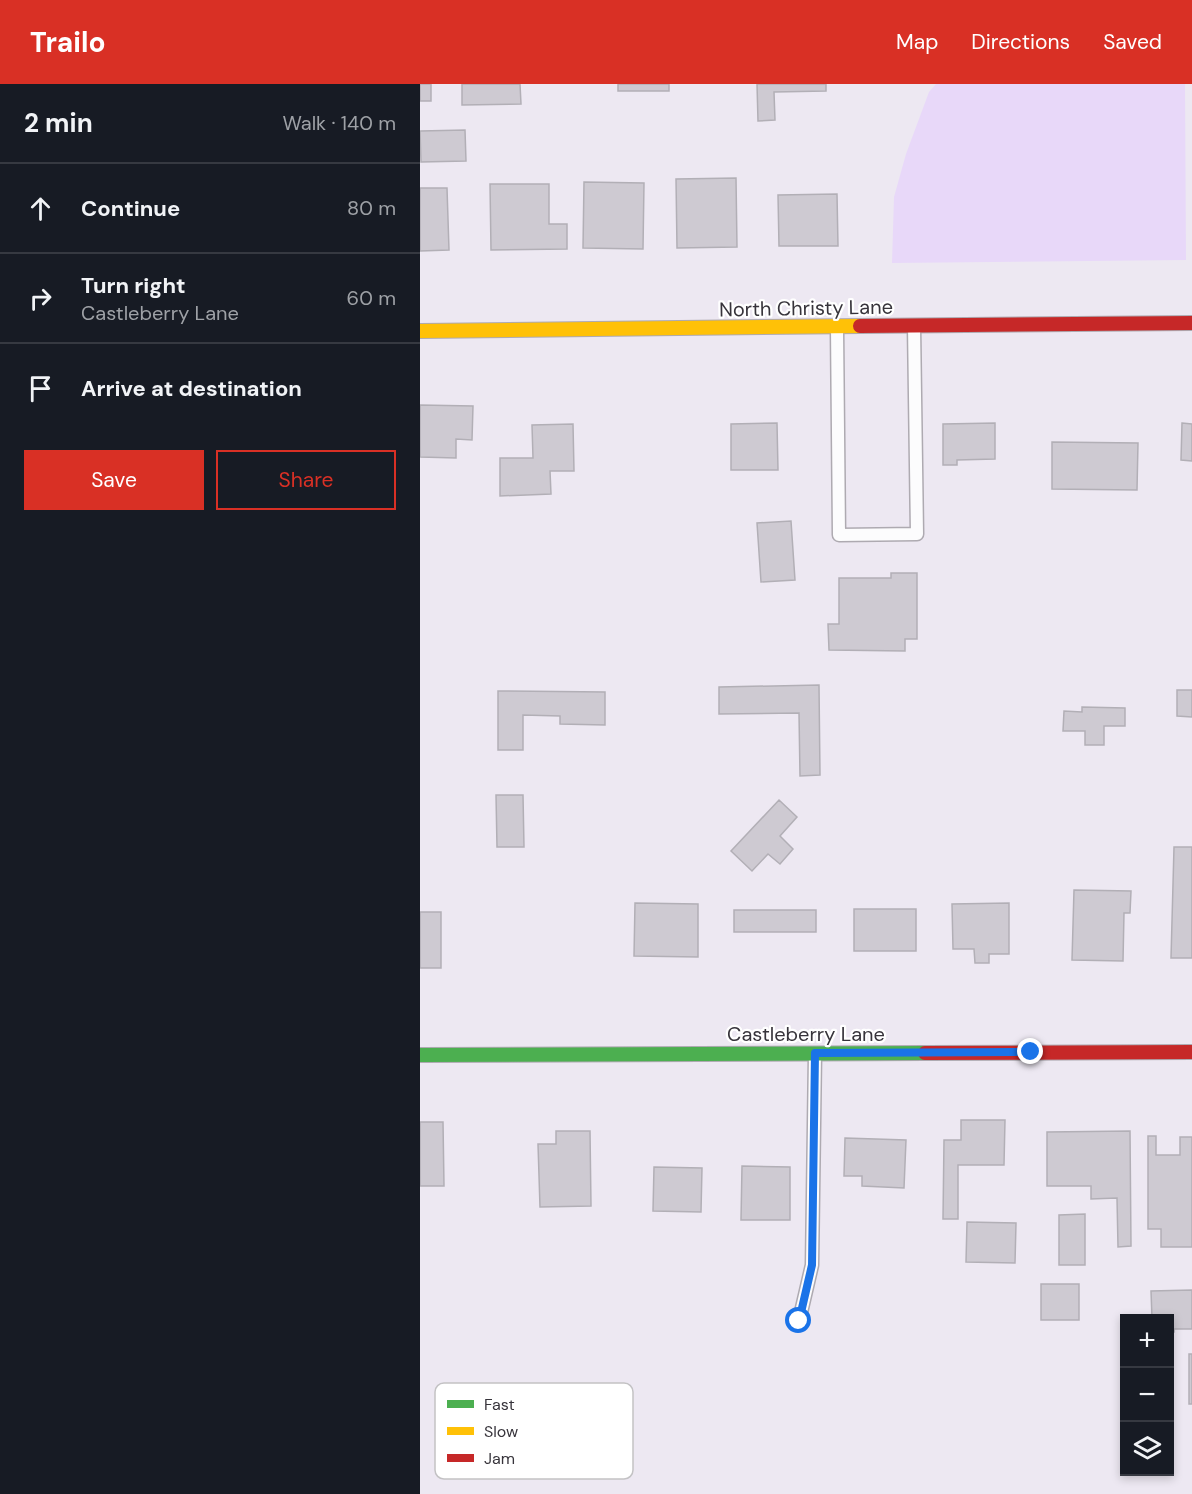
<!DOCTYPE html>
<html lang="en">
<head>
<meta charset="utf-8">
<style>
  body { margin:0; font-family:"DM Sans",sans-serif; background:#242831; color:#f1f3f6 }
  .controls { position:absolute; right:18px; bottom:18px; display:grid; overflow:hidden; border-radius:0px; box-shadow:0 3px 9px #0003 }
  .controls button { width:54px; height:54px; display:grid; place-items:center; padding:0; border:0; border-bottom:2px solid #363941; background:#171b24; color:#f1f3f6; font:30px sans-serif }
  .stop { position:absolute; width:18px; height:18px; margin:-14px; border:4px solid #1a73e8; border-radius:50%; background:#fff }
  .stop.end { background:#1a73e8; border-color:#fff; box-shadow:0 2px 6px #0008 }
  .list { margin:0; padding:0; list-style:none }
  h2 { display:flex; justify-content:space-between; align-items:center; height:78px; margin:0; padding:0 24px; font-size:26px }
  h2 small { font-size:20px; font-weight:400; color:#9ea1a6 }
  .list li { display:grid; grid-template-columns:39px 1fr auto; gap:18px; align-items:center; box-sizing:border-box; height:90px; padding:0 24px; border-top:2px solid #363941 }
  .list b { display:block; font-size:22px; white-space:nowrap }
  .list p { margin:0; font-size:20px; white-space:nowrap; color:#9ea1a6 }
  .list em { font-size:20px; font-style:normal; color:#9ea1a6 }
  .actions { display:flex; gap:12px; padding:18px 24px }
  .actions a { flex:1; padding:14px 0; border:2px solid #d93025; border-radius:0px; text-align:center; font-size:21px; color:#d93025 }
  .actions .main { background:#d93025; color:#fff }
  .icon { flex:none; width:33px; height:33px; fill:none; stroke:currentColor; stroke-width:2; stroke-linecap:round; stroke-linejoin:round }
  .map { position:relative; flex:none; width:772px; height:1410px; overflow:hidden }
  header { display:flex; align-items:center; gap:36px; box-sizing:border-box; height:84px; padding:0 30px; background:#d93025; color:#fff }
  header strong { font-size:28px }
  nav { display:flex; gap:33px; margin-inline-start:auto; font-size:21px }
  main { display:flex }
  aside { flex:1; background:#171b24 }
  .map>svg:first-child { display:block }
</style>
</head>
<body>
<header>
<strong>Trailo</strong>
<nav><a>Map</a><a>Directions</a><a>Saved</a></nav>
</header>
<main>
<aside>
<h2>2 min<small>Walk · 140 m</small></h2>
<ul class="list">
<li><svg class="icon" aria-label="ahead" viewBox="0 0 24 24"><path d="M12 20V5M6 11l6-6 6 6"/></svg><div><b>Continue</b></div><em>80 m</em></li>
<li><svg class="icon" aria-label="right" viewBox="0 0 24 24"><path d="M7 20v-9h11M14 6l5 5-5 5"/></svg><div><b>Turn right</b><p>Castleberry Lane</p></div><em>60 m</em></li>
<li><svg class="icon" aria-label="arrive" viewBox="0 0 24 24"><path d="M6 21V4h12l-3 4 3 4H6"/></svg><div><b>Arrive at destination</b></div></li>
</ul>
<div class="actions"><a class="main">Save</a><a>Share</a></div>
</aside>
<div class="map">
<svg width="772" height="1410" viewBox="0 0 772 1410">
  <rect width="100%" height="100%" fill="#ede8f2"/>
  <path fill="#e8d8f9" d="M516,0H765L766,176L472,179L474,113L486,70L509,8Z"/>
  <path fill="#cecad2" stroke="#b2afb6" stroke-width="1.5" d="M0,0H11V17H0Z
    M42,0H100L101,20L42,21Z
    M198,0H249V7H198Z
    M337,0H406V7L354,8L355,36L338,37Z
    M45,46L46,77L1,78L0,47Z
    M316,94L317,163L257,164L256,95Z
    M164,98L224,99L223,165L163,164Z
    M70,100H129V140H147V165L71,166Z
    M0,104H27L29,166L0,167Z
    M417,110L418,162H359L358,111Z
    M0,321L53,322L52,356L36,355V374L0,373Z
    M357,339L358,386H311V340Z
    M575,339V375L537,376V381H523V340Z
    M762,339L772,340V377L761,376Z
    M153,340L154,387H130L131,410L80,412V374H113L112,341Z
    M632,358L718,359L717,406L632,405Z
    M371,437L375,496L341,498L337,439Z
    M471,489H497V555H485V567L409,566L408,540H419V494H471Z
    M399,601L400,691L380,692L379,629L299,630V603Z
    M757,606H772V633L757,632Z
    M78,607L185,608V641L140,640V632L103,631V666H78Z
    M662,623L705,624V642H684V661H665V647H643L644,627L662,628Z
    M76,711H103L104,763H77Z
    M359,716L377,733L360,752L373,765L360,780L348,770L332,787L311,767Z
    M754,763H772V874H751Z
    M654,806L711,807L710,829H704L703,877L652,876Z
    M215,819L278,820V873L214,872Z
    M589,819V870H569V879H555L554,865H533L532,820Z
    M434,825H496V867H434Z
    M314,826H396V848H314Z
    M0,828H21V884H0Z
    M541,1036H585L584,1081H538V1135H523L524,1056H541Z
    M0,1038H23L24,1102H0Z
    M136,1047H170L171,1122L120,1123L118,1060H136Z
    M710,1047L711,1162L698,1163L697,1114L671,1115V1102H627V1048Z
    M728,1052H736V1071H760V1053H772V1163H741V1145H728Z
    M425,1054L486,1056L484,1104L442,1102V1092H424Z
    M322,1082L370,1083V1136H321Z
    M234,1083L282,1084L281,1128L233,1127Z
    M665,1130V1181H639V1131Z
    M547,1138L596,1139L595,1179L546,1178Z
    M621,1200H659V1236H621Z
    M772,1206V1245H754V1248H750V1234H732L731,1207Z
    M769,1270H772V1320H769Z"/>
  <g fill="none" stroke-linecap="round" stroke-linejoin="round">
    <g stroke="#aeaab1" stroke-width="15">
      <path id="lane" d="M417,244L419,451L497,450L494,242
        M379,1237L392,1181L395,970"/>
    </g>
    <g stroke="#aeaab1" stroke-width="16">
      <path id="fast" d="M0,971L505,969"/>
    </g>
    <g stroke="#aeaab1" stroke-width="16">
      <path id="slow" d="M0,247L440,242"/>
    </g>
    <g stroke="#aeaab1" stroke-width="16">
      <path id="jam" d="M440,242L772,239
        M505,969L772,968"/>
    </g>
    <use href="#lane" stroke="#fcfcfd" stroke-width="12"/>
    <use href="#fast" stroke="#4caf50" stroke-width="14"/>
    <use href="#slow" stroke="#ffc107" stroke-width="14"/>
    <use href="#jam" stroke="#c62828" stroke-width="14"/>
  </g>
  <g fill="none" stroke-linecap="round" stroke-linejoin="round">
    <path stroke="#1a73e8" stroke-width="8" d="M379,1237L392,1181L395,969L611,968"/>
  </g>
  <g text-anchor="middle" stroke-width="4.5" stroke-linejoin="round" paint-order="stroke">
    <g font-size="20" fill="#37343b" stroke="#fff">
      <text transform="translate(386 224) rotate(-1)" y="7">North Christy Lane</text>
      <text x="386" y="957">Castleberry Lane</text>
    </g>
  </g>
  <rect x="15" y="1299" width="198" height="96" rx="9" fill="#fff" stroke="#c3c2c4" stroke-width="1.5"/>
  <rect x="27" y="1316" width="27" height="8" fill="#4caf50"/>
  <rect x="27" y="1343" width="27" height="8" fill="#ffc107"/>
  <rect x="27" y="1370" width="27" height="8" fill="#c62828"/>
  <g font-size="16" fill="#37343b">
    <text x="64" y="1326">Fast</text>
    <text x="64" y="1353">Slow</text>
    <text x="64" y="1380">Jam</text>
  </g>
</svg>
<div class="controls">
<button>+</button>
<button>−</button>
<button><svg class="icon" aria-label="layers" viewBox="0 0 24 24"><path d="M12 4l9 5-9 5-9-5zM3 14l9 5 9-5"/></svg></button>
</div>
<div class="stop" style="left:379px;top:1237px"></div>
<div class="stop end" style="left:611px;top:968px"></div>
</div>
</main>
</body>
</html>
